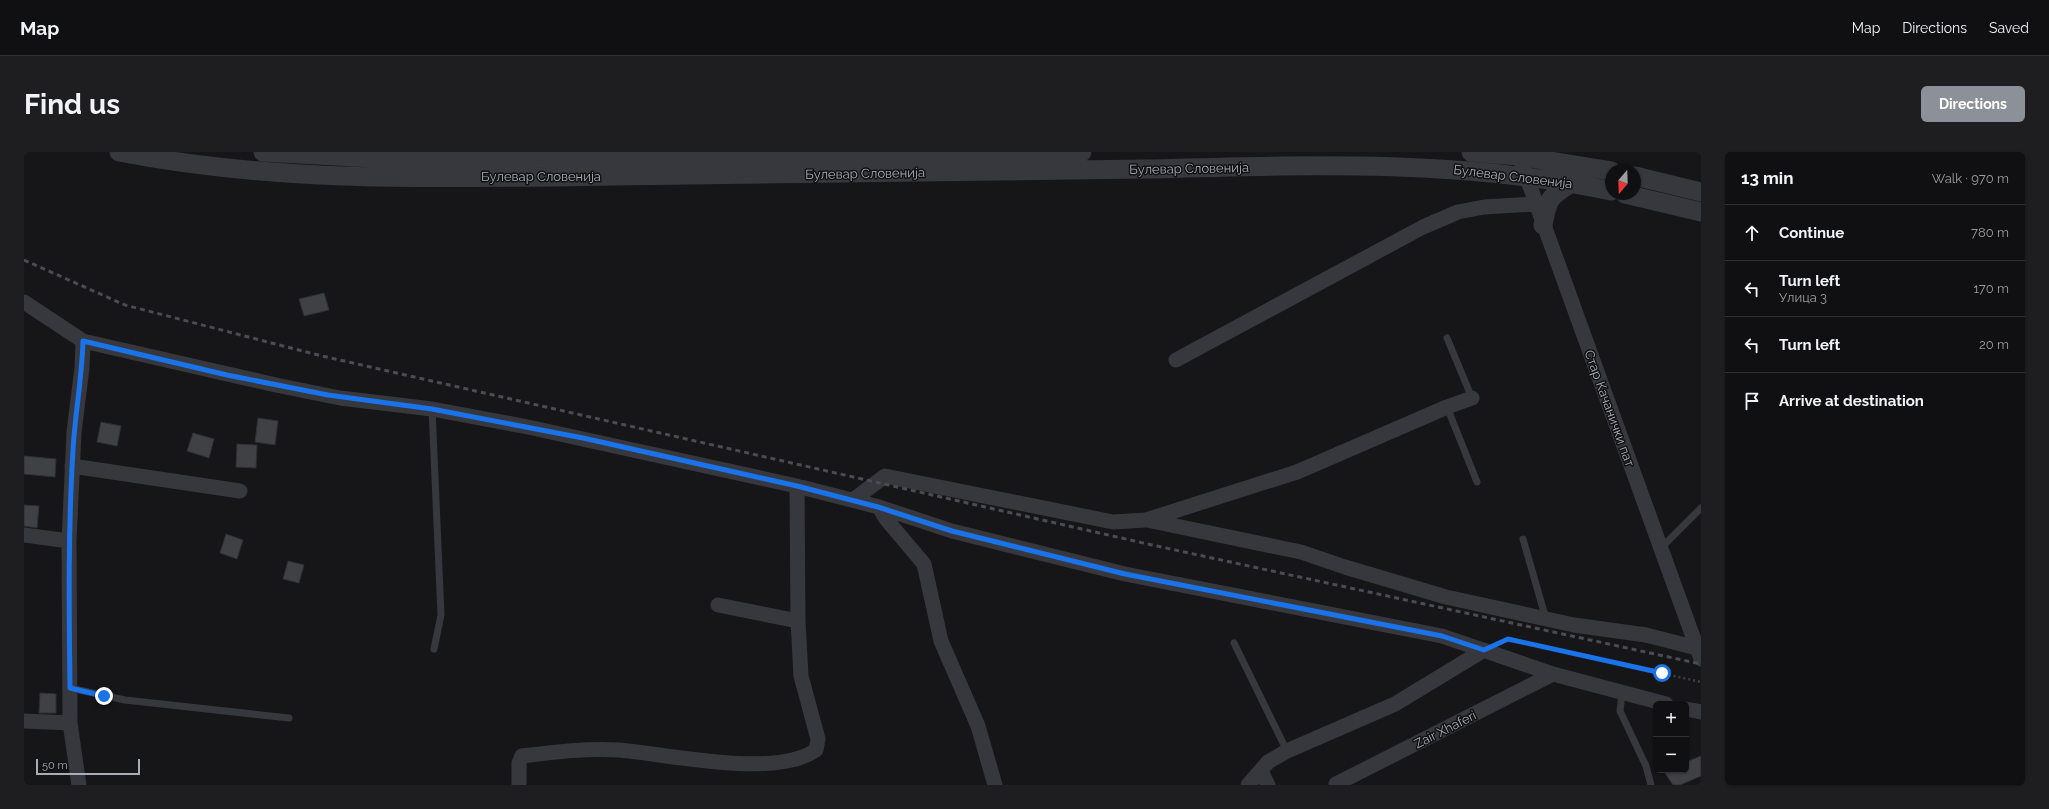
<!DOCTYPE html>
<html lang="en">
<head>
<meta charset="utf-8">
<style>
  body { margin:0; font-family:Raleway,sans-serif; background:#1e1e20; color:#f1f3f6 }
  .controls { position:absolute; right:12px; bottom:12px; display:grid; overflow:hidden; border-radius:6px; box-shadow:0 1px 3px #0004 }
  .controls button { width:36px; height:36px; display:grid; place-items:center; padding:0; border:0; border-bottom:1px solid #303032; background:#101012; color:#f1f3f6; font:20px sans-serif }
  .compass { position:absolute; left:1581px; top:12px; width:36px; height:36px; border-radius:50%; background:#101012; box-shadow:0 1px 3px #0004; rotate:199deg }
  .scale { position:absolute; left:12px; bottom:10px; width:104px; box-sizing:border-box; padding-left:4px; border:2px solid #a8adb8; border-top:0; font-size:11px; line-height:14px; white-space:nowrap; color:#a8adb8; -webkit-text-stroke:3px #111113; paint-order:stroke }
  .stop { position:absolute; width:12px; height:12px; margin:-9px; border:3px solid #1a73e8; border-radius:50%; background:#fff }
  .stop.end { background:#1a73e8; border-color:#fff; box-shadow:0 1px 4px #0008 }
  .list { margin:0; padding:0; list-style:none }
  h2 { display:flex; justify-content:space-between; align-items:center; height:52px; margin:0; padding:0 16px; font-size:17px }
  h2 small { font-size:13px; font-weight:400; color:#9c9d9f }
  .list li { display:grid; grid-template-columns:26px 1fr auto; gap:12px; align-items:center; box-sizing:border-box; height:56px; padding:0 16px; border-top:1px solid #303032 }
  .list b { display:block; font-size:15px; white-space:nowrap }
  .list p { margin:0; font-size:13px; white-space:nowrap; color:#9c9d9f }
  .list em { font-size:13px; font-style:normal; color:#9c9d9f }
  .icon { flex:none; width:22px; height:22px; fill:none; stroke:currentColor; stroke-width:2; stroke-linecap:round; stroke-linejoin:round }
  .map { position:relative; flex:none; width:1677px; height:633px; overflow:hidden; border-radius:6px }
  header { display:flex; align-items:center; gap:24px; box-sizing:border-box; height:56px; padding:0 20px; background:#101012; border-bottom:1px solid #303032 }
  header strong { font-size:19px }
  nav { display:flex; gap:22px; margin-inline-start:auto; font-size:14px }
  .intro { display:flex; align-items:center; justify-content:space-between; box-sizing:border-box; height:96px; padding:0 24px }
  h1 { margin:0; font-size:28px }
  .button { padding:10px 18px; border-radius:6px; background:#8c9099; color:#fff; font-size:14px; font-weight:700 }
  main { display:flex; gap:24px; padding:0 24px }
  aside { flex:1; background:#101012; border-radius:6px; box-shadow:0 1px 3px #0004 }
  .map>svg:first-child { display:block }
</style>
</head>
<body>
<header>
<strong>Map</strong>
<nav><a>Map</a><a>Directions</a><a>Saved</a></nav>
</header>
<div class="intro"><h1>Find us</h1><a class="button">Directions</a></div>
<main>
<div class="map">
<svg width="1677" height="633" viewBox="0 0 1677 633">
  <rect width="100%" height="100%" fill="#161618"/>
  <path fill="#404145" stroke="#303034" d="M300,141L305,158L280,164L275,147Z
    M234,266L254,269L251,293L231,290Z
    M77,270L97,274L93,294L73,290Z
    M169,281L190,287L185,306L163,299Z
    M213,292L233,293L232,316L212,315Z
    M0,304L32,307L31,325L0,322Z
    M0,353L15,354L13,376L0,374Z
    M202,382L219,388L213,407L196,401Z
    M264,409L280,413L275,431L259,427Z
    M16,541L32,542V561H15Z
    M1677,604V624L1656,633H1649L1639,618H1662V610Z"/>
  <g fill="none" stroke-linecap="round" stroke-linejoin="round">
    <path stroke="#3d3f44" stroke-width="2.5" stroke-dasharray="2 3" stroke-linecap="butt" d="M1479,489L1484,487L1677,530"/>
    <path stroke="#37383d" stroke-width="7" d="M1423,186L1448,246
      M1423,255L1453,330
      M408,257L417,463L410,497
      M1499,387L1522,467
      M1637,396L1677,356
      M1210,491L1263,599
      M46,536L101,548L265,566
      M1598,542L1596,559L1622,614L1627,633"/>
    <path stroke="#37383d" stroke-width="15" d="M1495,4L1677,507
      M0,150L59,189L252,233L316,246L408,257L504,275L773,334L855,355L928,379L1101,422L1418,484L1529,522L1642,552
      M1152,208L1399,75L1434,60L1460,55L1512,52
      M48,314L216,339
      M829,348L861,324L1089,370L1122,368L1273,320L1423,255L1448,246
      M855,355L862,367L900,412L917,489L954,574L971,633
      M1123,368L1277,400L1321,415L1422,445L1550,473L1622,483L1673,496
      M0,383L45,389
      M694,453L774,469
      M1662,557L1677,560
      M0,569L46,571
      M1237,619L1244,633
      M1312,632L1529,522
      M55,633L46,571L45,389L50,280L58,216L59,189
      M495,633V611L498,604C531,600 562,596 595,598C644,602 751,627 792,598L794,587L777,524L774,469L773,334
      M1224,633L1244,610L1263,599L1371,552L1460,498"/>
    <path stroke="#37383d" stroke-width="19" d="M95,0C258,32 425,26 590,24C767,22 945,21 1123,17C1279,13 1434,7 1587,39
      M239,0L349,6L439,7L1058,0
      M1447,0L1495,4L1587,19
      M1611,24L1677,40
      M1601,42L1677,60
      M1519,73C1524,46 1525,45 1548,31"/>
    <path stroke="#4a4c52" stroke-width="3" stroke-dasharray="5 4" stroke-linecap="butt" d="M0,108L101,153L298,204L1128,393L1677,512"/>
  </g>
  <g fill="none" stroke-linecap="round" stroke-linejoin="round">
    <path stroke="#1a73e8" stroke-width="5" d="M80,544L46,536C45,457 44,378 49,298C51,262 58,226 59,189L203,223L304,243L408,257L559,286L773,334L854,355L928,379L1101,422L1418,484L1460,498L1484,487L1638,521"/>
  </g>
  <g text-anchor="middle" stroke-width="3" stroke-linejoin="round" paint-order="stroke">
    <g font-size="13" fill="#a8adb8" stroke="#111113">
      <text transform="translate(1165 16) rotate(-1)" y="5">Булевар Словенија</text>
      <text transform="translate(841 21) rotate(-1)" y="5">Булевар Словенија</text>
      <text x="517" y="29">Булевар Словенија</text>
      <text transform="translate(1489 24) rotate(7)" y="5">Булевар Словенија</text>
      <text transform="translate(1586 256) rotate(70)" y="5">Стар Качанички пат</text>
      <text transform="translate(1421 577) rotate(-27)" y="5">Zair Xhaferi</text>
    </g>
  </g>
</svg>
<div class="controls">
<button>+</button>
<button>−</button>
</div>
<svg class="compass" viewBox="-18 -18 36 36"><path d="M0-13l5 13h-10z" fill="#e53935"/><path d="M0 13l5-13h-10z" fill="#9c9d9f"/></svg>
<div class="scale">50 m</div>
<div class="stop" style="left:1638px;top:521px"></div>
<div class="stop end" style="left:80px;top:544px"></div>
</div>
<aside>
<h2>13 min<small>Walk · 970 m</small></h2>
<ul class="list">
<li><svg class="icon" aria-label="ahead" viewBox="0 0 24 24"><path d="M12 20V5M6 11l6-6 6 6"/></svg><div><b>Continue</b></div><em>780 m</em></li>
<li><svg class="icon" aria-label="left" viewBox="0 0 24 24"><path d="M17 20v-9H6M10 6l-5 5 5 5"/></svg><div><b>Turn left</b><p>Улица 3</p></div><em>170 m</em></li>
<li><svg class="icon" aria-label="left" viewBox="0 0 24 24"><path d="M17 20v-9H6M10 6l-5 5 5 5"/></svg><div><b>Turn left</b></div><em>20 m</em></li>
<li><svg class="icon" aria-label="arrive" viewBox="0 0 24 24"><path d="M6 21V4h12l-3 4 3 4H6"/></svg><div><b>Arrive at destination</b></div></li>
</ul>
</aside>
</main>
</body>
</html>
